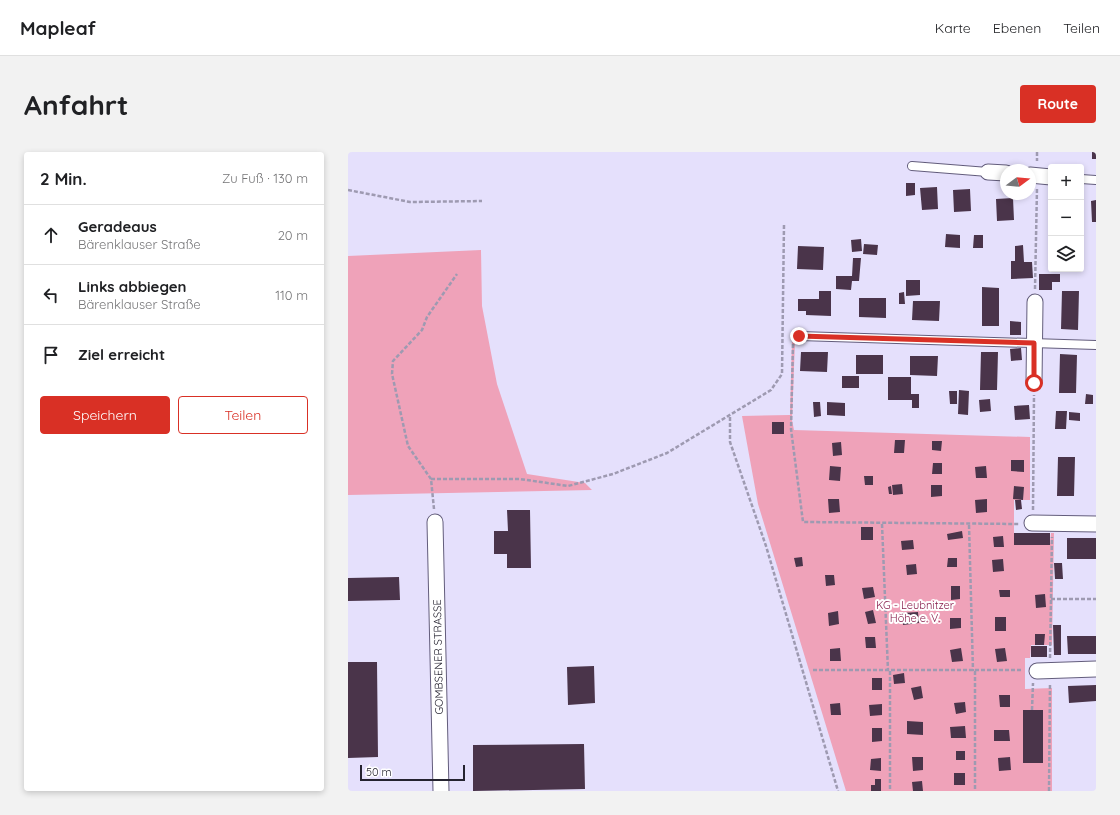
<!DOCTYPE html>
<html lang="de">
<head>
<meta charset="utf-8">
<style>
  body { margin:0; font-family:Quicksand,sans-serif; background:#f2f2f2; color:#202124 }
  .controls { position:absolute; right:12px; top:12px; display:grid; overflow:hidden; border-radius:4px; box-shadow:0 2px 6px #0003 }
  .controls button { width:36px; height:36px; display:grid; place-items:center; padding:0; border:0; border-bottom:1px solid #e0e0e0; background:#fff; color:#202124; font:20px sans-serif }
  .compass { position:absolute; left:652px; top:12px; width:36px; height:36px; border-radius:50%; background:#fff; box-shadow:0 2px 6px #0003; rotate:74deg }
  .scale { position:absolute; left:12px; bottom:10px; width:105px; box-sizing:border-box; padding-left:4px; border:2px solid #252330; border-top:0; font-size:11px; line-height:14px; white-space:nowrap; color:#252330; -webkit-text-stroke:3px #fff; paint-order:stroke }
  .stop { position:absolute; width:12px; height:12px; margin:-9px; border:3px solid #d93025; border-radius:50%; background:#fff }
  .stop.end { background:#d93025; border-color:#fff; box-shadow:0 1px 4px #0008 }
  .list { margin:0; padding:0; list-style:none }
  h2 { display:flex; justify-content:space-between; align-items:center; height:52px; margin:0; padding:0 16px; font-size:17px }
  h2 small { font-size:13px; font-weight:400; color:#757577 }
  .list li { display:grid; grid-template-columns:26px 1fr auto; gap:12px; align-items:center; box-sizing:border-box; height:60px; padding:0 16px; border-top:1px solid #e0e0e0 }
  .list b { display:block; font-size:15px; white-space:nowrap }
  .list p { margin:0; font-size:13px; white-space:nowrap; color:#757577 }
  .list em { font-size:13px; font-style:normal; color:#757577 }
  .actions { display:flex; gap:8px; padding:12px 16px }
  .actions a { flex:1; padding:9px 0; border:1px solid #d93025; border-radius:4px; text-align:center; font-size:14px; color:#d93025 }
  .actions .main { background:#d93025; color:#fff }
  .icon { flex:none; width:22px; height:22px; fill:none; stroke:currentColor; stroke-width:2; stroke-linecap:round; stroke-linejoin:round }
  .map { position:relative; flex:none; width:748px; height:639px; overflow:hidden; border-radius:4px }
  header { display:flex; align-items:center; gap:24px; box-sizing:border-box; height:56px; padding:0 20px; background:#fff; border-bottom:1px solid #e0e0e0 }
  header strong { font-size:19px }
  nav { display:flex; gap:22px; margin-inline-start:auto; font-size:14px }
  .intro { display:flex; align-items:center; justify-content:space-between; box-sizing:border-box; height:96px; padding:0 24px }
  h1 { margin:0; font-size:28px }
  .button { padding:10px 18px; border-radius:4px; background:#d93025; color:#fff; font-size:14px; font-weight:700 }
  main { display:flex; gap:24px; padding:0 24px }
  aside { flex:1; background:#fff; border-radius:4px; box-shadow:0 2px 6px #0003 }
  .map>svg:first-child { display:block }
</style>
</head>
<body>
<header>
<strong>Mapleaf</strong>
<nav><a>Karte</a><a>Ebenen</a><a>Teilen</a></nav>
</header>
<div class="intro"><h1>Anfahrt</h1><a class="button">Route</a></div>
<main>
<aside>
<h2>2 Min.<small>Zu Fuß · 130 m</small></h2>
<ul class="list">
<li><svg class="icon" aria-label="ahead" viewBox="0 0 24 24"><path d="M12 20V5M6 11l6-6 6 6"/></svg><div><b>Geradeaus</b><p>Bärenklauser Straße</p></div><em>20 m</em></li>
<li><svg class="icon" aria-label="left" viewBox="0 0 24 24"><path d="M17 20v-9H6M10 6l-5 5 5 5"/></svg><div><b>Links abbiegen</b><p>Bärenklauser Straße</p></div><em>110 m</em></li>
<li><svg class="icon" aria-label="arrive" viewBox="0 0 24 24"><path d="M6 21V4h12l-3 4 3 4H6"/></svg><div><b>Ziel erreicht</b></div></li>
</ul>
<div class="actions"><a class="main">Speichern</a><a>Teilen</a></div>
</aside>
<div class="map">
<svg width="748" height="639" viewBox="0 0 748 639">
  <rect width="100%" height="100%" fill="#e5e0fc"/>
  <path fill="#efa2b9" d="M133,98L134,154L149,232L179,322L237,331L244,338L0,343V104Z
    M444,189H447L444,268L446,278L682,285V348H666V393H702L703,381H706L704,493H683L682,506H677V537L704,536V639H498L410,352L394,264L442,263Z"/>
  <path fill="#4a344a" d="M744,0H748V7H744Z
    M558,31H567V43L558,44Z
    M589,35L590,57L574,58L572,36Z
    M622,37L623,59L606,60L605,38Z
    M665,46L666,68L649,69L648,47Z
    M748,48V70H744L743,49Z
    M598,82L612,83V96L597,95Z
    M626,83H635V96H625Z
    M513,87L514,99L504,100L503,88Z
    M516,92L530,93L529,103L515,102Z
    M675,93L676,110H684L685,126L663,127V109H667V94Z
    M450,94L476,95L475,118L449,117Z
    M505,106H513L511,129H504L503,138L488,137V124H504Z
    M691,122H712V130H704V138H691Z
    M558,128H572V143L558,144Z
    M634,135L651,136V174H634Z
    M471,139H483V164L458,163V159H450V147H471Z
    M714,139H731L730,178L713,177Z
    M556,140L557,152H551V141Z
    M511,146H538V166L511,165Z
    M565,149H592L591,169L564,168Z
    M662,169L673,170V183H662Z
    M673,196L674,208L663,209L662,197Z
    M453,200H480L479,220L452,219Z
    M633,200H650L649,238H632Z
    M712,202L729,203L728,241H711Z
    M508,203H535V222H508Z
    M562,204H590L589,224L562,223Z
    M494,224H511V236H494Z
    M540,225H563V242H571V256H564V248H540Z
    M611,238L621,239L620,263L610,262Z
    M601,239H609V252H602Z
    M738,242L745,243V252H737Z
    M642,247L643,259L632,260L631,248Z
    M465,250H472L473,264L466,265Z
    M479,250L497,251V264L479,263Z
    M681,253L682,267L667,268L666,254Z
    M708,259H719L718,277H707Z
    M721,260L732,261V269L721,268Z
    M424,270H436V282H424Z
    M547,288H557L556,301H546Z
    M584,289H594L593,299L584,298Z
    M493,290L494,303L485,304L484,291Z
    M710,305H727L726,344H709Z
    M663,308H676V320L663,319Z
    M585,311H594V322H584Z
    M482,314L493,315L492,329L481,328Z
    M638,314L639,326H628L627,315Z
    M516,324H525V333H517Z
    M554,332L555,342L545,343L544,333Z
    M583,333H594V344L583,345Z
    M543,334L544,342H541L540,335Z
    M666,334L676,335L675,348L665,347Z
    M480,347H491L492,360L481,361Z
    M639,347V360L628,361L627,348Z
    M667,348H673L674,357L668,358Z
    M159,358H182L183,416H159V402H146V379H160Z
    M513,375H525V388H513Z
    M614,379L615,386L600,388L599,382Z
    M666,381H702V393H666Z
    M655,384L656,395H646L645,385Z
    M719,386H748V407H719Z
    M565,388L566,397L554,398L553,389Z
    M454,405L455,414L448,415L446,406Z
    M600,406H609V415H599Z
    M655,407L656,419L645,420L644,408Z
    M706,411H714L715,427H707Z
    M568,412L569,422L559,423L558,413Z
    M477,423H486L487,433L478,434Z
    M51,425L52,448L0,449V426Z
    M603,434H612V447L603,448Z
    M525,435L527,445L516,447L514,436Z
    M651,438H662V445H652Z
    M697,442L698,455L688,456L687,443Z
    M525,458L528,471L520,472L517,460Z
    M490,459L491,472L481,474L480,461Z
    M570,460L571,471L555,473L554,461Z
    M647,465H658V479H647Z
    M602,466H613V476L602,477Z
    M705,473H713V503H706Z
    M687,482H697L696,493H687Z
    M719,484H748V502H720Z
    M517,485H527L528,496H518Z
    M683,494H699V505H683Z
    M492,496L493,509H482V497Z
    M613,496L615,509L604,510L602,498Z
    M657,496L659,509L649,510L647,497Z
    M0,510H29L30,605L0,606Z
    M246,514L247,551L220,553L219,515Z
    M556,521L557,531L546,532L545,523Z
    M524,526H534V538H524Z
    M748,533V549L721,551L720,534Z
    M573,534L575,546L566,548L563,536Z
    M651,543H662V555H652Z
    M617,550L618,560L608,562L606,551Z
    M492,551L493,563H483L482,552Z
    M534,552V563L522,564L521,553Z
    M675,558H695V611H675Z
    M559,569L575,570V583L559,582Z
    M617,574L618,586H603L602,575Z
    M524,576H534V589L524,590Z
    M646,578H661L662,589H646Z
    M236,592L237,637L125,639V593Z
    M608,599H617V608H608Z
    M564,605H575V618L565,619Z
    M662,605L663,618L651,619L650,606Z
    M533,606V619L522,618L523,607Z
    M606,621H617V633H606Z
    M527,627H533V639H523V633H527Z
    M574,629L575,639H565L564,630Z"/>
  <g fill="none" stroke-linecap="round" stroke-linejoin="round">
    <g stroke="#635d7c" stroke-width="10">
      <path id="service" d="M564,14L640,20
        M733,27L748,28
        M451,184L748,193"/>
    </g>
    <g stroke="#635d7c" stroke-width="17">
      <path id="minor" d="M640,20L658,21
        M682,23L703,25
        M686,231L687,150
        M87,370L93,639
        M684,371L748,372
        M689,519L748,517"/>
    </g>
    <path stroke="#9e9ab1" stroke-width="2.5" stroke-dasharray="4 2" stroke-linecap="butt" d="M689,0V9
      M0,38L62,50L134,49
      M687,137L689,36
      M445,192L443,277L455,370L671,372
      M382,265V290L418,394L490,639
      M83,327H172L220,334L265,322L319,301L423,238L434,222L436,73
      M86,357L83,327L60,294L44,222L45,209L74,178L79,165L109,122
      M685,358L686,243
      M534,372L540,519
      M621,373L625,519
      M703,447H748
      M702,506L704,385
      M465,518H675
      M542,519V639
      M627,519V639
      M684,558L685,531
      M701,639L702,531"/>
    <use href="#service" stroke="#fff" stroke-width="8"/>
    <use href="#minor" stroke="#fff" stroke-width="15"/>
  </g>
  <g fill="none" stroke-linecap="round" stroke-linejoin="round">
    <path stroke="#d93025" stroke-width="5" d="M451,184L686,191V231"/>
  </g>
  <g text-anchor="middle" stroke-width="4" stroke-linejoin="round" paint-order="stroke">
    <g font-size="11" fill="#881e4c" stroke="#fff">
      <text x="567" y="457">KG - Leubnitzer<tspan x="567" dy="13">Höhe e. V.</tspan></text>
    </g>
    <g font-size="11" fill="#252330" stroke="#fff">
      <text transform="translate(90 505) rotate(-91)" y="4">GOMBSENER STRASSE</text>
    </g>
  </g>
</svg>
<div class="controls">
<button>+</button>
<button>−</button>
<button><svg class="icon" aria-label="layers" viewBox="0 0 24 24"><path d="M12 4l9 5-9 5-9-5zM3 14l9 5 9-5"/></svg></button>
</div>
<svg class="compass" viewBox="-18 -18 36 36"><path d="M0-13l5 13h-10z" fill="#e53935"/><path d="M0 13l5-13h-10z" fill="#757577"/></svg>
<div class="scale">50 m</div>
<div class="stop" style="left:686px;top:231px"></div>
<div class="stop end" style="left:451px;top:184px"></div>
</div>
</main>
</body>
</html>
